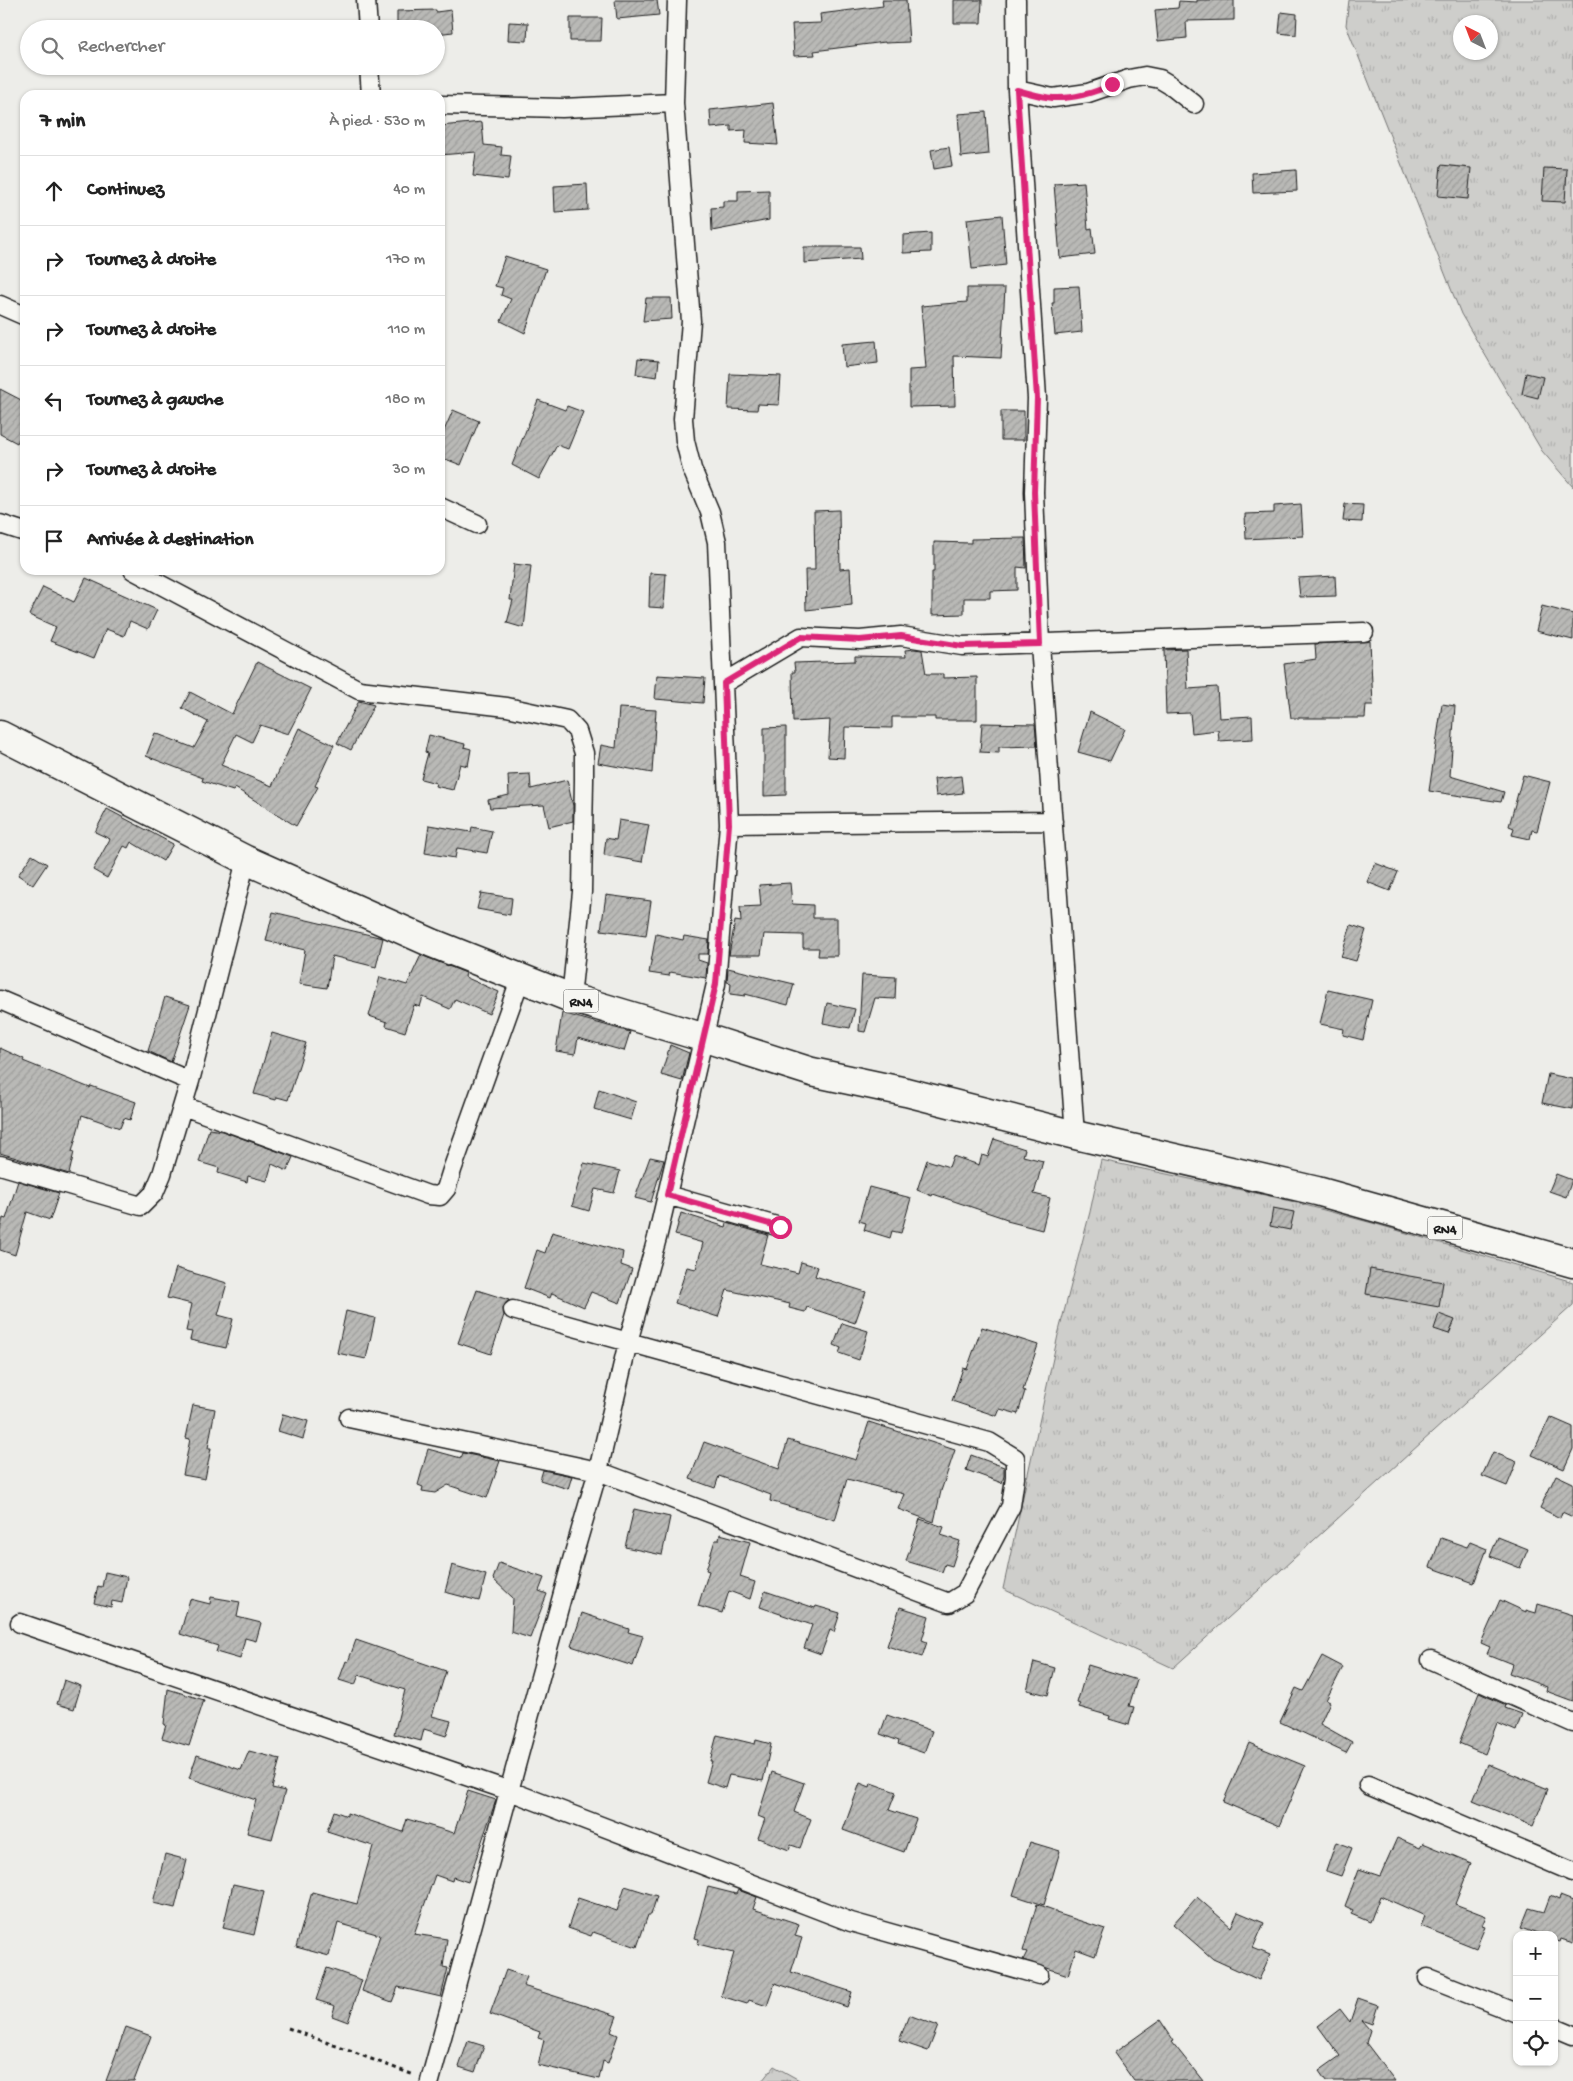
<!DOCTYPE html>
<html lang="fr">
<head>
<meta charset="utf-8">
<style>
  body { margin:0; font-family:"Gochi Hand",sans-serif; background:#f6f6f6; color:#222 }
  .controls { position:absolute; right:15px; bottom:15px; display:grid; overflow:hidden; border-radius:10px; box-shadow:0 1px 4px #0004 }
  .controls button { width:45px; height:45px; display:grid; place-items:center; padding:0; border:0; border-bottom:1px solid #e0e0e0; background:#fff; color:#222; font:25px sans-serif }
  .compass { position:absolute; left:1453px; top:15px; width:45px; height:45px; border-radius:50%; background:#fff; box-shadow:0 1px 4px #0004; rotate:318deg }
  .stop { position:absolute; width:15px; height:15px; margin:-11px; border:4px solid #db2777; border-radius:50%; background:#fff }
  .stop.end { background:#db2777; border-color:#fff; box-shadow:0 1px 5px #0008 }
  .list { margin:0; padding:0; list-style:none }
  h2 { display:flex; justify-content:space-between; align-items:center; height:65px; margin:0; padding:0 20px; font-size:21px }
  h2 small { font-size:16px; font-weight:400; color:#767676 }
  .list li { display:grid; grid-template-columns:32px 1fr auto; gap:15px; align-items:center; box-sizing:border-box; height:70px; padding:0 20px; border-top:1px solid #e0e0e0 }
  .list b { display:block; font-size:19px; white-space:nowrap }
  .list em { font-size:16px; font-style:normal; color:#767676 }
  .icon { flex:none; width:28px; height:28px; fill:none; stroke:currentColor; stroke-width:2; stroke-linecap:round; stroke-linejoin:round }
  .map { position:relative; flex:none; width:1573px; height:2081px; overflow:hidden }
  .search { position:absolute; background:#fff; box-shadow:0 1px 4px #0004; left:20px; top:20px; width:425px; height:55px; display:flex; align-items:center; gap:12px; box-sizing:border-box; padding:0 18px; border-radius:28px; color:#767676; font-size:19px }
  .panel { position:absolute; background:#fff; box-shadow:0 1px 4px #0004; left:20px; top:90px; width:425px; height:485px; border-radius:15px }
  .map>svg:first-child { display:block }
</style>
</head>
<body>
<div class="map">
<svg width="1573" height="2081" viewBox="0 0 1573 2081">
  <defs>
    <pattern id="grass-tufts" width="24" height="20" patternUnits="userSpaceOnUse" patternTransform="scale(1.25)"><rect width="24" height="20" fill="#cececb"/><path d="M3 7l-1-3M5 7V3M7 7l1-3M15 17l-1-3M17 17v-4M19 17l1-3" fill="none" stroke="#b0b0ae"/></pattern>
    <pattern id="building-hatch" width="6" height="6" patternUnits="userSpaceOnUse" patternTransform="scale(1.25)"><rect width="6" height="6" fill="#b9b9b6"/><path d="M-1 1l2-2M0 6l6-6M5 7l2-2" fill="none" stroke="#9e9e9c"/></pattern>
  </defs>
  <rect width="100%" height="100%" fill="#edede9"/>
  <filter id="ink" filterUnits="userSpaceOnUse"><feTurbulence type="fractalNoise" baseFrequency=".02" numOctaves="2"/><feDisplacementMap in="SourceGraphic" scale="10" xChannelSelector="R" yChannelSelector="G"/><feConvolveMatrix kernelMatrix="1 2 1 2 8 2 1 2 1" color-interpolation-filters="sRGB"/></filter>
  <g filter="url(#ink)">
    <path fill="url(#grass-tufts)" stroke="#757574" fill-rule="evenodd" d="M1349,0H1573V487L1542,451L1461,314L1346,25ZM1460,22H1490V52H1460Z
      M1101,1160L1279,1198L1376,1224L1573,1282V1305L1173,1668L1003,1589L1058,1335L1090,1212Z
      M774,2066L801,2081H762Z"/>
    <path fill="url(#building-hatch)" stroke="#1c1c1c" d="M615,0H657L659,15L617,19Z
      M882,0H906L909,42L885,43V42L814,51L815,55L794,56L792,24L821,23L820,14L883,6Z
      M954,0H982L981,23H954Z
      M1197,0H1234V20L1186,21L1187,38L1158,41L1155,10L1178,8L1179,1L1197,2Z
      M436,10V12L451,10L453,32L436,34V29H397V11Z
      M1281,12L1297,14L1296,35L1279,33Z
      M570,18H602L601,41H570Z
      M509,22L528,23L527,41L508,40Z
      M773,103L778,145L745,143L746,130L731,131V126L711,128L710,110Z
      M986,112L989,154L961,157L958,114Z
      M482,122L484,145L502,147L501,155L511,156L508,180L473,176L476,152L440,155V126Z
      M949,147L952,166L934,169L931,150Z
      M1441,165L1471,168L1468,199L1438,196Z
      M1544,168L1567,169L1565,202L1542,201Z
      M1296,170L1297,191L1253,193L1252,173Z
      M1084,182L1088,229L1092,228L1095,254L1060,258L1054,184Z
      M587,184L588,210L555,212L554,186Z
      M769,190V220L712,231L711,208L723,207V201H738V191Z
      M1002,215L1006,265L972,269L967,219Z
      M931,233V252L903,253V235Z
      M804,247H860L861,259L804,263Z
      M505,256L546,269L525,333L501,321L511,299L501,295L503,288L495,286Z
      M1079,286L1082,332L1055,335L1052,303H1054V287Z
      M967,288H1005L1001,358L954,356L955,406L909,407V370L926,369L921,306L967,302Z
      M646,298H671L672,319L643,321Z
      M876,341L878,363L844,367L842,344Z
      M638,358L659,360L657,377L636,374Z
      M1526,373L1543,377L1538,398L1522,394Z
      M730,374L781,376L779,405L758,404L757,410L728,409Z
      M0,389L25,402V429L17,443L0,434Z
      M538,400L565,410L567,406L583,412L568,449L557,445L539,479L512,465Z
      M453,410L479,421L461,465L440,457V440Z
      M1001,411H1024V440H1001Z
      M1301,504L1303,536L1246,539L1245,514L1274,513V506Z
      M1345,504L1363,505L1362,522L1343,521Z
      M839,510L840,569L850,568L852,605L806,610L805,570H815L814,511Z
      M1025,538L1026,568L1017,567V590L990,591V598H964V614L932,615V572H934V542L971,543V539Z
      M514,564L531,566L524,628L507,623L513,600H510Z
      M650,573L666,574L664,608L649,607Z
      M1335,576L1336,596L1300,597L1298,578Z
      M86,578L157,610L148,629L130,621L124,636L106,629L94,658L50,641L56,627L29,615L43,587L74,602Z
      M1542,606L1573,614V640L1536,631Z
      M1370,641L1373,705H1366L1365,718H1291L1284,664L1316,659L1315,644Z
      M914,649L922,650L926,674H943V678L977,677V720H935V717H892V728L845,727L844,758L828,757L830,720L793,722L792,672H795L794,663L855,661V656L906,657L905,650Z
      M1186,649L1188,689L1217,687L1219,718L1252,716L1253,739L1219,741L1218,730L1192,733L1190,713L1166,714L1164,650Z
      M257,662L311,689L288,734L260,725L252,742L236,734L221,765L272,786L299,728L334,745L315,786L318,787L296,826L235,788L233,791L202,781L203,778L146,756L155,733L194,748L208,722L182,708L190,692L232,714Z
      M657,675L705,678L703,703L655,699Z
      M359,701L374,705L351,750L337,743Z
      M1442,704L1455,706L1450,776L1504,792L1501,802L1429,791Z
      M619,708L656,710L652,773L598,763L601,745L616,748Z
      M1090,712L1125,729L1110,761L1078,752Z
      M982,723L1035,724L1037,746L999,747V753L980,752Z
      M786,727V795L764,796V728Z
      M429,735L465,744L464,747L471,749L468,766L460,764L453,790L435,786L436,783L421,779L428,753L425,752Z
      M530,774L531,789L567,780L573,806V821L549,827L544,805L490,808L488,800L509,795L508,775Z
      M1523,775L1550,782L1537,831L1532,830L1530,839L1512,835L1514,828L1509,826Z
      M961,776L963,793L936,796L934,779Z
      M107,809L173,844L163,861L131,842L128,848L124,846L107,878L93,870L110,839L95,832Z
      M619,820L649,825L642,862L604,855L606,838L616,840Z
      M429,825L471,832L472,827L492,831L487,853L457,848L455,858L425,853Z
      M32,855L47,864L33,885L18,875Z
      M1375,863L1398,872L1390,891L1367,882Z
      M790,883L792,904L813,905V918H837V956H818L819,948H803V935L764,934L761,955H729L735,921L741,922L740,907L761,906L759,885Z
      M481,893L512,898L510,915L477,909Z
      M606,895L651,901L646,936L601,930Z
      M273,912L383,938L376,967L332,956L327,988L299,984L305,950L266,941Z
      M1351,925L1366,930L1356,961L1341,957Z
      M656,934L683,940L684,936L709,940L708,954H698V960L707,963L706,978L670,972L669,976L649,973Z
      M421,955L466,973L465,977L499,992L489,1014L455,999L450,1009L423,997L420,1007L414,1005L405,1032L386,1026L387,1022L369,1016L380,977L407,985Z
      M728,968L794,984L788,1005L745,994V996L730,994L731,983L727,982Z
      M862,975L896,977L895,999L875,998L865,1032L859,1031Z
      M1328,990L1372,1000L1363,1040L1343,1035L1344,1029L1320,1024Z
      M165,997L190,1005L171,1062L148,1051Z
      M827,1003L855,1009L850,1028L823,1023Z
      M562,1013L630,1032L624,1051L578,1038L575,1054L556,1051Z
      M272,1033L306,1043L288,1100L277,1097L276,1100L254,1094Z
      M670,1045L689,1053L682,1081L661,1075Z
      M0,1048L24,1059L23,1061L90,1088L91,1086L136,1102L130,1120L124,1118L120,1128L82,1115L72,1152H74L69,1174L0,1153Z
      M1548,1074L1573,1079V1109L1542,1103Z
      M599,1089L636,1102L631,1120L594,1109Z
      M209,1129L222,1131L293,1157L287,1171L272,1164L267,1181L248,1176L247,1182L218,1173L219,1168L199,1162Z
      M994,1139L1025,1149L1023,1156L1043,1161L1034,1194L1050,1198L1042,1230L1007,1221V1219L933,1194L932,1196L917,1190L927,1160L949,1167L953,1156L979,1165L982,1155L988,1157Z
      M650,1157L664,1160L651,1202L635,1198Z
      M584,1163L620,1171L614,1193L595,1189L589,1211L572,1206Z
      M1556,1174L1572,1180L1566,1197L1549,1191Z
      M18,1181L59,1193L50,1220L27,1212L15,1255L0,1250V1230L3,1218L6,1219Z
      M869,1187L911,1198L901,1233L892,1231L890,1238L864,1230L866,1223L859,1221Z
      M1273,1208L1294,1212L1290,1230L1270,1226Z
      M681,1213L726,1227L727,1223L768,1235L760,1264L798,1273L801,1262L818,1267L815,1276L866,1292L855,1323L807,1307L805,1312L789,1308L790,1304L727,1290L718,1317L675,1303L687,1267L696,1269L703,1243L675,1235Z
      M552,1232L623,1252L621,1265L632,1269L620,1303L591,1292L584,1307L552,1293L550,1298L524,1288L537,1250L545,1253Z
      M176,1268L227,1283L218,1315L233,1319L226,1348L190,1340L192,1332L186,1331L192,1304L167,1298Z
      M1370,1269L1443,1282L1439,1307L1366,1294Z
      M477,1290L509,1300L503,1307L504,1315L491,1354L458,1343Z
      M346,1311L375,1318L366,1359L337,1353Z
      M1439,1314L1455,1320L1449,1334L1434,1329Z
      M842,1323L868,1331L859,1360L839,1353L841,1348L834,1345Z
      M982,1327L1038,1345L1023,1390L1025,1391L1018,1414L1000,1409L997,1416L952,1401L963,1368L967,1369Z
      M193,1405L215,1409L208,1448H211L205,1479L183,1475L190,1439L186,1438Z
      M283,1414L308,1421L303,1439L278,1431Z
      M1550,1417L1573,1427V1449L1564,1469L1532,1455Z
      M869,1422L955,1450L941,1491L934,1522L898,1509L904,1494L847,1479L835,1520L770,1501L771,1495L719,1476L715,1488L690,1479L704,1442L779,1469L788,1440L856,1460Z
      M428,1449L461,1458L463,1453L500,1461L487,1498L448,1485L435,1493L422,1491L423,1487L418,1485Z
      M1493,1452L1517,1462L1507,1486L1482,1476Z
      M971,1455L1004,1467V1476L1002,1483L966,1470Z
      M543,1470L572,1476L568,1489L540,1480Z
      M1556,1475L1573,1483V1517L1562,1512L1560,1518L1540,1508Z
      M634,1509L670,1517L662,1555L625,1547Z
      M920,1519L944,1527L941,1535L960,1541L952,1566L945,1564L942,1572L906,1561Z
      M720,1534L750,1542L740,1577L755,1582L750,1599L729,1591L722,1613L698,1606L709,1571L706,1570L715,1540H719Z
      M1498,1537L1528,1549L1520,1568L1490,1556Z
      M1441,1538L1467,1547L1470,1542L1487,1549L1474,1583L1430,1567Z
      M499,1563L544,1578L539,1591L547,1594L530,1638L511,1632L513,1598L493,1579Z
      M452,1565L486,1575L479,1601L445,1592Z
      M105,1572L127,1577L122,1603L112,1601L111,1607L94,1603L98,1586L102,1587Z
      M765,1591L815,1608L816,1606L840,1613L834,1632L830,1630L821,1654L804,1648L812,1625L760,1607Z
      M211,1597L240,1602L237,1617L261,1623L256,1641L245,1638L240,1659L216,1652L218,1646L180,1634L190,1599L210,1604Z
      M1500,1600L1526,1612V1610L1536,1613L1538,1604L1573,1615V1701L1546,1691L1547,1687L1509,1673L1512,1664L1487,1654L1490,1647L1481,1643Z
      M900,1607L929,1616L922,1640L927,1642L922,1657L887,1646Z
      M582,1613L629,1629L628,1632L643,1636L633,1666L571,1646Z
      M356,1640L446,1671L432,1716L451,1721L446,1736L424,1729L421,1741L394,1734L405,1690L359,1675L355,1685L339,1680L346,1661L348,1662Z
      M1322,1656L1343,1667L1326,1700L1330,1702L1320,1724L1352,1742L1346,1753L1280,1722L1296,1688L1303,1691Z
      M1034,1662L1055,1668L1048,1695L1027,1690Z
      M1088,1665L1137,1680L1129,1706L1134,1707L1129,1725L1109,1719L1110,1716L1079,1707L1081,1704L1077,1703Z
      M64,1680L81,1686L74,1709L57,1704Z
      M168,1689L204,1700L189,1746L162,1738L166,1725L164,1724Z
      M1479,1693L1506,1705L1505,1708L1522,1714L1516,1731L1497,1723L1485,1754L1459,1743Z
      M887,1715L932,1731L924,1753L898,1744L899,1741L880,1734Z
      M717,1735L755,1744L756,1740L771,1744L763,1781L729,1775L725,1788L706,1782L712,1761H710Z
      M1249,1743L1305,1766L1279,1826L1223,1802Z
      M249,1751L280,1759L272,1788L285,1791L272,1839L247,1833L256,1800L189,1778L197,1755L241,1770Z
      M1488,1764L1548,1789L1533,1826L1473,1801Z
      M772,1772L804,1783L794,1812L811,1819L800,1848L791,1845L789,1850L758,1838L765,1819L758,1816Z
      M860,1783L870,1787L871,1783L896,1792L889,1810L916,1819L904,1852L843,1830Z
      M468,1791L496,1800L468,1882L453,1877L452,1881L435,1875L414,1934L447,1939L443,1967L448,1968L441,1997L398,1987L392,2002L362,1991L380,1935L338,1923L329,1956L296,1947L312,1892L357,1904L373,1846L327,1831L334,1811L347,1816V1813L403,1832L407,1819L454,1833Z
      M1397,1838L1420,1848L1423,1843L1471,1863L1455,1904L1486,1916L1482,1926L1485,1927L1476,1948L1421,1926L1425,1916L1380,1896L1370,1922L1351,1914L1353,1910L1345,1906L1359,1869L1380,1876Z
      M1030,1842L1060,1851L1044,1905L1013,1895Z
      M1336,1842L1352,1848L1341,1876L1326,1871Z
      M165,1854L187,1860L175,1908L153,1903Z
      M233,1884L264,1891L254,1935L223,1928Z
      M625,1886L657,1896L651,1915H648L637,1947L593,1932L591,1936L568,1928L578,1898L617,1911Z
      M708,1887L736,1894L738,1890L757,1897L753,1909L799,1924L795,1936L802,1938L791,1972L852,1992L847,2007L775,1983L767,2006L749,2000L747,2004L721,1996L734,1953L698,1944L699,1939L694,1938Z
      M1550,1896L1559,1900L1560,1896L1573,1901V1943L1561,1939L1560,1942L1554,1940V1935H1540L1521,1928L1529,1908L1544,1912Z
      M1197,1897L1231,1927L1238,1912L1264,1923L1253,1948L1270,1955L1259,1980L1213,1959L1173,1924Z
      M1037,1904L1056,1911V1913L1105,1929L1095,1956L1076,1949L1068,1975L1023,1960L1027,1952L1023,1951Z
      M327,1968L362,1980L348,2022L332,2016L335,2006L316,2000Z
      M506,1970L527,1977L523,1986L617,2016L611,2032L618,2035L608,2063L603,2061L599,2079L538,2065L544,2040L538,2038L540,2032L490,2014Z
      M1358,1998L1378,2005L1372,2024L1361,2020L1370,2030L1366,2043L1395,2081H1326L1319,2071L1340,2056L1318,2026L1340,2009L1350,2022Z
      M909,2015L938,2026L928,2051L899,2041Z
      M1160,2020L1174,2041L1172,2042L1203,2081H1134L1114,2053Z
      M126,2027L151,2036L134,2081H106Z
      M468,2041L484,2046L475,2072L459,2067Z"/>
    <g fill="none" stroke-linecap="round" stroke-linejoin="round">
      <g stroke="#1c1c1c" stroke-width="21">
        <path id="street" d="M366,0L368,29
          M1016,0L1017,90L1037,398L1034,492L1040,644L1075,1135
          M369,66L371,95
          M1017,90L1053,98L1088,93L1129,79L1145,76L1160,79L1170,85L1194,104
          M440,105L562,108L674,103
          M0,305L25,316
          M440,507L477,524
          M0,524L25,532
          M133,570L359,690L507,707L567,720L577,731L584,753V780L582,892L571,998
          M724,683L801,637L860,640L901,636L962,646L1364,632
          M729,824L1053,821
          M0,1000L190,1081
          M183,1106L428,1195L440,1196L446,1189L452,1170L521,977
          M0,1165L141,1206L154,1193L162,1174L190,1081L246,860
          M667,1195L780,1227
          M349,1418L598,1471L949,1603L965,1593L1011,1506L1015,1478V1458L989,1442L513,1310
          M20,1623L510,1791L851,1922L1039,1975
          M1431,1660L1573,1723
          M1368,1785L1573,1872
          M1428,1978L1517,2013
          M1554,2027L1573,2035
          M430,2081L572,1560L598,1471L628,1342L657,1238L716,984L729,824L717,542L710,512L692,469L685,441L683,419L691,321L674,103L677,0"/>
      </g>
      <g stroke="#1c1c1c" stroke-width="31">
        <path id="highway" d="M0,735L246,860L432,943L571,998L702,1037L812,1072L906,1092L1075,1135L1317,1191L1573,1263"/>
      </g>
      <path stroke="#1c1c1c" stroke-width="3" stroke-dasharray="4 4" stroke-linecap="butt" d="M288,2028L414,2075"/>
      <use href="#street" stroke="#f6f6f2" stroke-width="18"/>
      <use href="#highway" stroke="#f6f6f2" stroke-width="28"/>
    </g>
  </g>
  <g fill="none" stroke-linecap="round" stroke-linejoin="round" filter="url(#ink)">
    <path stroke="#db2777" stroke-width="6" d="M780,1227L667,1195L716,984L729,824L724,683L801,637L860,640L901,636L962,646L1040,644L1034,492L1037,398L1017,90C1029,93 1041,97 1053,98C1071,99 1096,93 1112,84"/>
  </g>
  <g text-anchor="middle" stroke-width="4" stroke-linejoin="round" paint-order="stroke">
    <g fill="#f6f6f2" stroke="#5d5d5c" stroke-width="1">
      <rect x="563.5" y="989.5" width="35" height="23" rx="4"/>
      <rect x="1427.5" y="1216.5" width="35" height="23" rx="4"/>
    </g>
    <g font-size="14" font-weight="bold" fill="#1c1c1c">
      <text x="581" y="1006">RN4</text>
      <text x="1445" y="1233">RN4</text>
    </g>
  </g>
</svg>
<div class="controls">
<button>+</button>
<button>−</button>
<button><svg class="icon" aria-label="locate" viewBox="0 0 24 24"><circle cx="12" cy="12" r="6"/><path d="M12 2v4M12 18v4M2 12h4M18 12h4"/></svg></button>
</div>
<svg class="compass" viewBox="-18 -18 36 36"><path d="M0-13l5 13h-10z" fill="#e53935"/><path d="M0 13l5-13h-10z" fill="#767676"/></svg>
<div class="stop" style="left:780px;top:1227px"></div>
<div class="stop end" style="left:1112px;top:84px"></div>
<div class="search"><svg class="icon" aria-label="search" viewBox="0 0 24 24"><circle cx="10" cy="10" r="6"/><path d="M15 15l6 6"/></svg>Rechercher</div>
<section class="panel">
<h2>7 min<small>À pied · 530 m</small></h2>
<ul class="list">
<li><svg class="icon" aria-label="ahead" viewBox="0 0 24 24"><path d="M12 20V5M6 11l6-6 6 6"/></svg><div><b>Continuez</b></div><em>40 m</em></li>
<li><svg class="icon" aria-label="right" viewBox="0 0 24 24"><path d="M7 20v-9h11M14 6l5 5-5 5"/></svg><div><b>Tournez à droite</b></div><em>170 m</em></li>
<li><svg class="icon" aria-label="right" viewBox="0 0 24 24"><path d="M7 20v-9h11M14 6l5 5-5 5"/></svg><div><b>Tournez à droite</b></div><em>110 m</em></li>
<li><svg class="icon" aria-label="left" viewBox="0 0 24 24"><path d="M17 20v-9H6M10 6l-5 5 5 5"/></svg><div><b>Tournez à gauche</b></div><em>180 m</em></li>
<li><svg class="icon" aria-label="right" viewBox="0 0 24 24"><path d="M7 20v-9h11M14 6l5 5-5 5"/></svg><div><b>Tournez à droite</b></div><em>30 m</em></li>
<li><svg class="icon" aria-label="arrive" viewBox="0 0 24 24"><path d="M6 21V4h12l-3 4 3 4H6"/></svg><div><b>Arrivée à destination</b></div></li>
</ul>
</section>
</div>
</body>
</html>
